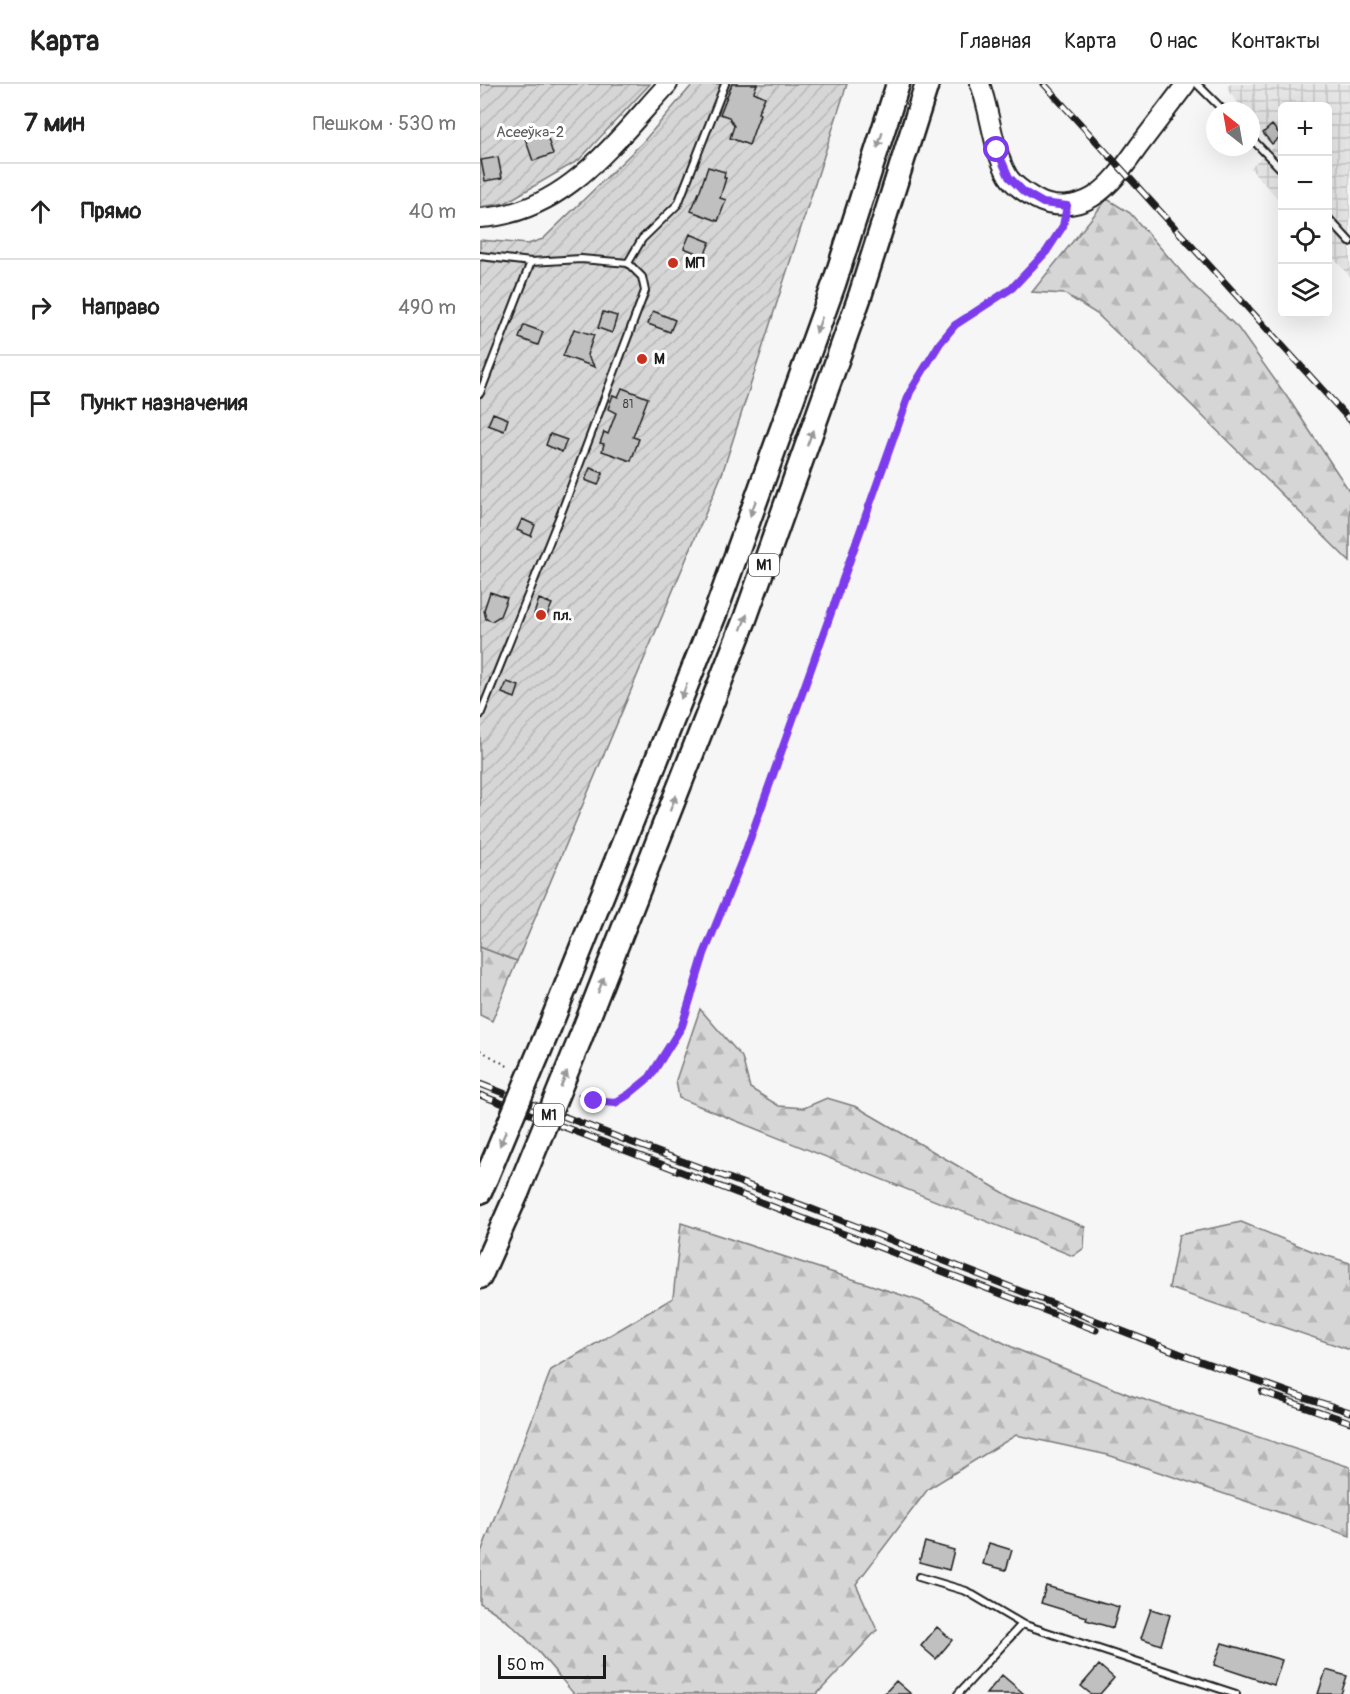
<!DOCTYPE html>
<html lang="ru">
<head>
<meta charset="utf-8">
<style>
  body { margin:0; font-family:Pangolin,sans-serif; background:#f6f6f6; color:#222 }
  .controls { position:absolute; right:18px; top:18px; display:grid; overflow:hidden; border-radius:9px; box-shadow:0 6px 24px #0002 }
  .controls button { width:54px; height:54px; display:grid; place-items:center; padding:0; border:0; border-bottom:2px solid #e0e0e0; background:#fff; color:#222; font:30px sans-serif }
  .compass { position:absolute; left:726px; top:18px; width:54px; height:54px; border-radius:50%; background:#fff; box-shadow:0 6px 24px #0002; rotate:329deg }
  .scale { position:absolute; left:18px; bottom:15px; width:108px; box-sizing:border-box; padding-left:6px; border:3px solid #1c1c1c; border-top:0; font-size:16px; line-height:21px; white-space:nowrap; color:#1c1c1c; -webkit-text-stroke:4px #fff; paint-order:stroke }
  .stop { position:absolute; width:18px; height:18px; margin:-14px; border:4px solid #7c3aed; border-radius:50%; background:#fff }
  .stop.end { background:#7c3aed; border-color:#fff; box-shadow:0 2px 6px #0008 }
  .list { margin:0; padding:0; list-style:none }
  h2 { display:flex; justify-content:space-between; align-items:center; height:78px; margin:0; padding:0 24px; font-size:26px }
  h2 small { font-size:20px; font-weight:400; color:#767676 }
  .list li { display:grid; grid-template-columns:39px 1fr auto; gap:18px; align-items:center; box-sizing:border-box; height:96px; padding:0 24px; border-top:2px solid #e0e0e0 }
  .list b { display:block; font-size:22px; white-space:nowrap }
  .list em { font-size:20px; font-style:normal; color:#767676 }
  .icon { flex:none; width:33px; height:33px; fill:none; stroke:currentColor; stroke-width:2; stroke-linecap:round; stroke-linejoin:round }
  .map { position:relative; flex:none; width:870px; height:1610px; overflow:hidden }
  header { display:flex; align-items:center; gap:36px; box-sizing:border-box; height:84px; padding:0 30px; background:#fff; border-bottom:2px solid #e0e0e0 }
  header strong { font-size:28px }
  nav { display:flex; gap:33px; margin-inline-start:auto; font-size:21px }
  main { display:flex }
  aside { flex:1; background:#fff }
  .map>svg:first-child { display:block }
</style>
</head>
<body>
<header>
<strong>Карта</strong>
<nav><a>Главная</a><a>Карта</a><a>О нас</a><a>Контакты</a></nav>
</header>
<main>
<aside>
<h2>7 мин<small>Пешком · 530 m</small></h2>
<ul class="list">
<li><svg class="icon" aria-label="ahead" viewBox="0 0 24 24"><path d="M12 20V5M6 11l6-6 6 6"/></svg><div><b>Прямо</b></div><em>40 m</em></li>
<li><svg class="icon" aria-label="right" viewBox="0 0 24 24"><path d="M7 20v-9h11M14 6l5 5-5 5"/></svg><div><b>Направо</b></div><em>490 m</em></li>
<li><svg class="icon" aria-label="arrive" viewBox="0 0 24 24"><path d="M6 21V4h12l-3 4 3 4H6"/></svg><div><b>Пункт назначения</b></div></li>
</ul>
</aside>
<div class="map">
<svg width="870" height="1610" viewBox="0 0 870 1610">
  <defs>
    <pattern id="industrial-grid" width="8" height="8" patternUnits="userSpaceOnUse" patternTransform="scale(1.5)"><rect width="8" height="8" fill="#e6e6e6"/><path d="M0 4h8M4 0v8" fill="none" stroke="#c5c5c5"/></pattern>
    <pattern id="forest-firs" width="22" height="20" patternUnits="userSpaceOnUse" patternTransform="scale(1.5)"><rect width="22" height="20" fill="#d6d6d6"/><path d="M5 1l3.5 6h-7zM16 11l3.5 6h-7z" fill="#b7b7b7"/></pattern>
    <pattern id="garden-furrows" width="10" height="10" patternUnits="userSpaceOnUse" patternTransform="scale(1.5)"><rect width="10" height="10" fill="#d6d6d6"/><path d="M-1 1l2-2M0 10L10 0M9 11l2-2" fill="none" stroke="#b7b7b7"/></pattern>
  </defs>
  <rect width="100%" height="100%" fill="#f6f6f6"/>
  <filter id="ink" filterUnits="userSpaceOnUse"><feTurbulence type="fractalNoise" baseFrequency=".0167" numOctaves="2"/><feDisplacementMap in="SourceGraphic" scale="12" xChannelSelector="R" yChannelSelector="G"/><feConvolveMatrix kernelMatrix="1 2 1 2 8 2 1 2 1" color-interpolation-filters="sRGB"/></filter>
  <g filter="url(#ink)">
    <path fill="url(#industrial-grid)" d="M747,0H870V193L848,168V22H802V119L770,84L794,62L771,35V27H765L749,8Z"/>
    <path fill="url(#forest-firs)" stroke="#797979" stroke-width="1.5" d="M627,115L650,129L713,201L758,244L812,320L870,408V478L677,287L617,230L585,210L552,208Z
      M0,863L37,877L12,937L0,931Z
      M220,925L262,973L270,1004L299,1022L324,1024L347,1014L377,1023L531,1113L605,1143L604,1164L593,1172L199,1014L196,996Z
      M761,1138L832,1167L870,1179V1266L689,1204L699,1151Z
      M201,1139L440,1217L536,1265L650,1311L870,1383V1452L628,1371L536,1351L448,1405L376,1500L397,1546L337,1610H94C65,1576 39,1540 0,1519V1471L71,1286L193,1214Z"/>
    <path fill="url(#garden-furrows)" stroke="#797979" stroke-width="1.5" d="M0,0H170L99,76L25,119L0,123Z
      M213,0H367L242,390L37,877L0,863V156L48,160L63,155L162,59Z"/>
    <path fill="#c0c0c0" stroke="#1c1c1c" stroke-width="1.5" d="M252,0H277L274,8L285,13L278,29L280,30L269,61L250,54L254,42L249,33L240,30Z
      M792,41L801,52L792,60L783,49Z
      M65,46L73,70L53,77L45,54Z
      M18,73L22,94L5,97L1,76Z
      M228,83L245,88L244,94H246L240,114L246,116L238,137L211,127L220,106Z
      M210,150L230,158L224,172L204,164Z
      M173,227L195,236L190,248L168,240Z
      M123,228L137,232L132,249L118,244Z
      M44,241L63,248L58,261L39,254Z
      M94,245L114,251L107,271L115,283L83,272Z
      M142,304L168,314L153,353L159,355L151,377L122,367L124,360L120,359L124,348L128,350L136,329L128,325L133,311L138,313Z
      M13,329L28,335L24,347L8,341Z
      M70,350L87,356L82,368L66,361Z
      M110,384L123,389L118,401L105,396Z
      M42,435L55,441L51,452L37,446Z
      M10,508L27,514L20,532L12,537L6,535L4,526Z
      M59,515L72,520L66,534L54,530Z
      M27,598L39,602L35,614L22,609Z
      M445,1458L474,1466L469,1486L439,1478Z
      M509,1459L532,1466L526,1486L503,1480Z
      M566,1502L639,1523L633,1544L606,1536L607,1533L561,1519Z
      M671,1525L690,1531L681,1561L661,1554Z
      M457,1543L472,1556L456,1575L441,1562Z
      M742,1559L802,1576L794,1601L734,1581Z
      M619,1581L634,1594L620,1610H611L601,1602Z
      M846,1586L867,1592L861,1610H838Z
      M522,1591L544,1610H506Z
      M416,1597L431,1610H404Z"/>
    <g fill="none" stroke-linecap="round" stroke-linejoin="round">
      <g stroke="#1c1c1c" stroke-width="10">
        <path id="lane" d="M717,0L744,27
          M771,54L802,86
          M848,134L870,158
          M0,172L51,178L0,309
          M148,179L162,155L198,120L245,0
          M0,631L83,424L165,207L162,193L148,179L101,175L51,178
          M439,1493L486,1507L542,1540L756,1610
          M478,1610L542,1540"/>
      </g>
      <g stroke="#1c1c1c" stroke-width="22">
        <path id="secondary" d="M500,0C511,30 512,64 528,92C534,102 546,109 556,115C573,125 596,123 613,113C632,101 646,80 659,62C675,41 690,21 706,0
          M0,134C86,129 134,58 188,0"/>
      </g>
      <g stroke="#1c1c1c" stroke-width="27">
        <path id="highway" d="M70,942L235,530L354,200L418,0
          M100,955L265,535L380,212L447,0
          M0,1108L7,1092
          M0,1193L38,1107"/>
      </g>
      <path stroke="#1c1c1c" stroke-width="2" stroke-dasharray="1.5 4.5" stroke-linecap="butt" d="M0,966L31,984
        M98,1010C132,1023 144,1020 170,993C204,957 209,906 227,862C301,680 363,493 430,308L460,259L475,241L532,204L574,158L584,137"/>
      <use href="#lane" stroke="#fff" stroke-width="6"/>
      <use href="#secondary" stroke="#fff" stroke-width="18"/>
      <use href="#highway" stroke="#fff" stroke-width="22"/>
      <g stroke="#1c1c1c" stroke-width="7">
        <path id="rail" d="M564,0L870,336
          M0,1000L145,1056L327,1123L701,1270L817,1311L870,1328
          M0,1011L616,1246
          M782,1308L870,1338"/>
      </g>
      <use href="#rail" stroke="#fff" stroke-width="4.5" stroke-dasharray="14" stroke-linecap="butt"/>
      <g stroke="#1c1c1c" stroke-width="27" stroke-linecap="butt">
        <path id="highway-bridge" d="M7,1092L70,942
          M38,1107L100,955"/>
      </g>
      <use href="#highway-bridge" stroke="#fff" stroke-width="22"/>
    </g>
    <defs><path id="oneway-solid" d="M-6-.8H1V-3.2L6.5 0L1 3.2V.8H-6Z" transform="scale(1.5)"/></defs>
    <g fill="#999">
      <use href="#oneway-solid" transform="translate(400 56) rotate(108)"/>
      <use href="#oneway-solid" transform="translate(339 241) rotate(110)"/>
      <use href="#oneway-solid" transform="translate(330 354) rotate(-70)"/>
      <use href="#oneway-solid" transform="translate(273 424) rotate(110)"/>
      <use href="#oneway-solid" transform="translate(264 538) rotate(-69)"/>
      <use href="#oneway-solid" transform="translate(204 607) rotate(112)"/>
      <use href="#oneway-solid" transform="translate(193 719) rotate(-69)"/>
      <use href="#oneway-solid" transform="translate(121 901) rotate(-69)"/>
      <use href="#oneway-solid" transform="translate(84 995) rotate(-68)"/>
      <use href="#oneway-solid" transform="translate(23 1054) rotate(113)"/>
    </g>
  </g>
  <g fill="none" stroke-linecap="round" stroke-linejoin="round" filter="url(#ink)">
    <path stroke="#7c3aed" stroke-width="8" d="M114,1017L135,1019L148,1011L170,993L202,942L224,870L265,769L430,308L460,259L475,241L532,204L566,168L583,142L587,122L563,119L544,108L529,93L517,66"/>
  </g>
  <g fill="#c8321e" stroke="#fff" stroke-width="2">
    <circle cx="193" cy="179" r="6"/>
    <circle cx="162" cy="275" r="6"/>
    <circle cx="61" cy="531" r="6"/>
  </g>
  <g text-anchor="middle" stroke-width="6" stroke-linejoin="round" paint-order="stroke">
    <g font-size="12" fill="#454545">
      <text x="148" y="324">81</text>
    </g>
    <g fill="#fff" stroke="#606060" stroke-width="1.5">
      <rect x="269" y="470" width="30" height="22" rx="4.5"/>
      <rect x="54" y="1020" width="30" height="22" rx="4.5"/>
    </g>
    <g font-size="14" font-weight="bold" fill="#1c1c1c">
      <text x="284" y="486">М1</text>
      <text x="69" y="1036">М1</text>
    </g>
    <g font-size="15" fill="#5d5d5d" stroke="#fff">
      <text x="50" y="53">Асееўка-2</text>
    </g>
    <g font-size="15" font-weight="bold" fill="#1c1c1c" stroke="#fff" text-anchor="start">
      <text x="205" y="184">МП</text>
      <text x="174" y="280">М</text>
      <text x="73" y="536">пл.</text>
    </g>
  </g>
</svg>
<div class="controls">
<button>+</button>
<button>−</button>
<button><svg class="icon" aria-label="locate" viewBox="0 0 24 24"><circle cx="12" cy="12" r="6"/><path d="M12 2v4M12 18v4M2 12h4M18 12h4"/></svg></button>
<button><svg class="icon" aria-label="layers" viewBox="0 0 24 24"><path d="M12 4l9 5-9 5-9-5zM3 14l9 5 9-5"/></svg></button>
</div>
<svg class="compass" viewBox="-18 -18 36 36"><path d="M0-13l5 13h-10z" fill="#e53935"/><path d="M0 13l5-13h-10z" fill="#767676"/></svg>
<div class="scale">50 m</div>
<div class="stop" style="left:517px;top:66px"></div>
<div class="stop end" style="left:114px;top:1017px"></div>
</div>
</main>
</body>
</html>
